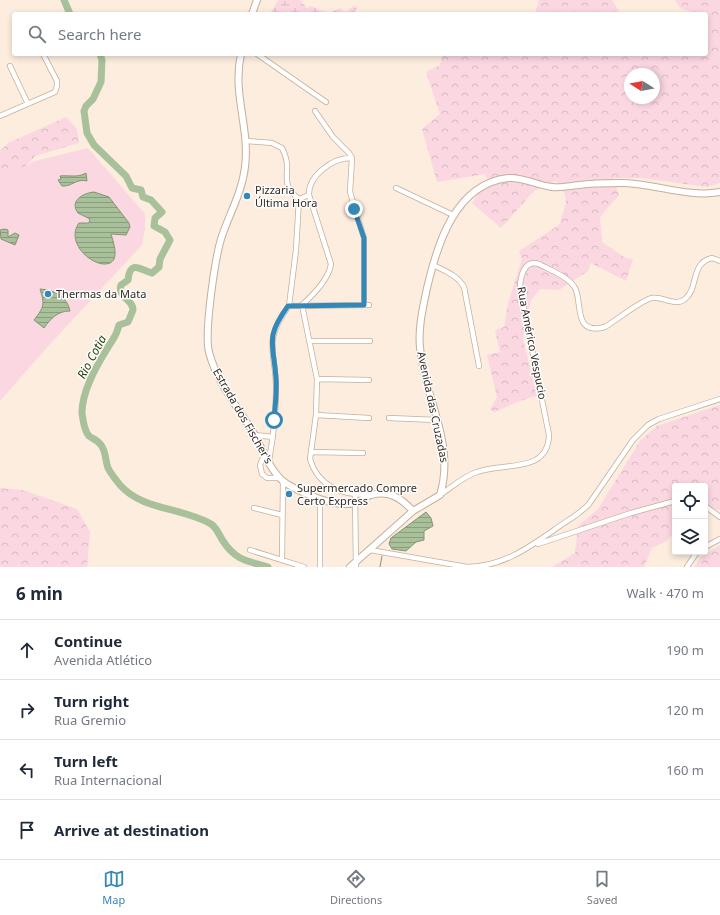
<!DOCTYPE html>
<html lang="en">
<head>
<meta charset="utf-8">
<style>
  body { margin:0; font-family:"Noto Sans",sans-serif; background:#f6f6f7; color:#1f2937 }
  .controls { position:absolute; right:12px; bottom:12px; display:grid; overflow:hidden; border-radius:4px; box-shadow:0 2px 6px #0003 }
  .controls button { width:36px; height:36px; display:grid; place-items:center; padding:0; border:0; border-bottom:1px solid #e0e1e3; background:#fff; color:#1f2937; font:20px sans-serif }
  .compass { position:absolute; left:624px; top:68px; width:36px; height:36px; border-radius:50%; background:#fff; box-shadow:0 2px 6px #0003; rotate:281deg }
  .stop { position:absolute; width:12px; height:12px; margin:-9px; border:3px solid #3488b8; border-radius:50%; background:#fff }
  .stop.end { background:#3488b8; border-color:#fff; box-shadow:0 1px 4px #0008 }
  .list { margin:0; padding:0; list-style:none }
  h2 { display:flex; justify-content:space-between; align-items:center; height:52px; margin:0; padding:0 16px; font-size:17px }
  h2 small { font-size:13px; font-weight:400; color:#747a83 }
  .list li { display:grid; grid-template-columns:26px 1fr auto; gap:12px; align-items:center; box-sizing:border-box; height:60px; padding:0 16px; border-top:1px solid #e0e1e3 }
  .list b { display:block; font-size:15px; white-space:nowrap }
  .list p { margin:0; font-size:13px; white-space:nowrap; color:#747a83 }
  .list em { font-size:13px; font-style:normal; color:#747a83 }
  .icon { flex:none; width:22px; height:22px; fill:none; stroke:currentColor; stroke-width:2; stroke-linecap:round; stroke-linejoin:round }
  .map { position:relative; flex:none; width:720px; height:567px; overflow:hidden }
  .search { position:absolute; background:#fff; box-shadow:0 2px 6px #0003; left:12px; right:12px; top:12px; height:44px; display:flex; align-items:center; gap:10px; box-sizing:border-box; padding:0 14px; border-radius:4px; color:#747a83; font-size:15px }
  .sheet { height:292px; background:#fff }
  nav { display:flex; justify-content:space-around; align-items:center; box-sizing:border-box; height:56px; border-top:1px solid #e0e1e3; background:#fff; font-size:11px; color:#747a83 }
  nav a { display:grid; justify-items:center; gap:2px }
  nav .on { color:#3488b8 }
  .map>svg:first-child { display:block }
</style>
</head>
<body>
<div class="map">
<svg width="720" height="567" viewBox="0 0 720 567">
  <defs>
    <pattern id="forest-crowns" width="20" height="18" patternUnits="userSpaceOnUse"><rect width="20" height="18" fill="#fbd7e2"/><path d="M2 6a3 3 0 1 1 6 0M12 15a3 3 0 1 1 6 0" fill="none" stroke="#d8b9c2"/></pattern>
    <pattern id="wetland-marsh" width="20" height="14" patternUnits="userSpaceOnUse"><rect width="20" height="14" fill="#fbd7e2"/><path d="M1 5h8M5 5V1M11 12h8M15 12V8" fill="none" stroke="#d8b9c2"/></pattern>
    <pattern id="water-rules" width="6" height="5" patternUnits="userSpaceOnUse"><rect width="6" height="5" fill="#a8c19a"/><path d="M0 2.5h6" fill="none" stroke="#8a9d7d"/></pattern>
  </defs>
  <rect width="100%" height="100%" fill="#fceddf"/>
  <path fill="url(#forest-crowns)" fill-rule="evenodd" d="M539,0H612L621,14H535Z
    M675,0H720V183L707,187L642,178H613L619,195L600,217L602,242L626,258L633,259L626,281L591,263L588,271L559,290L540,289L531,300L523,339L537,396C522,399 509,406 494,412L490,409L497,397L487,355L500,352L495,330L504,327L508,303L522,259L519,251L559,225C565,204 572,199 556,181L534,191L501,228L472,203L489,176L486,179L485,174L437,182L422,129L440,114L426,72L440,65L443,54H706V14H697L680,8ZM630,74H654V98H630Z
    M66,117L77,129L79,143L35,156L13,180L0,190V151L8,143Z
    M720,405V510L705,509V486H675V532L665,542L652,548L644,567H552L575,553L578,526L598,509L640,441L657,426Z
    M0,488L23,490L77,509L90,532L87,567H0Z
    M720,545V567H694L701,557Z"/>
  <path fill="url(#wetland-marsh)" d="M278,0H300L307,8L311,6C319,10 331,16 339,8L346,12L353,6L358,7L353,14H270Z"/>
  <path fill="#fbd7e2" d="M88,148L145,214V229L142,245L51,343L0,401V179L35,161Z"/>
  <path fill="url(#water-rules)" stroke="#859476" d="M86,173L87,181C76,178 72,187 62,186L58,180L61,179L60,176C68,175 78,178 86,173Z
    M94,192L109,197L129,223L130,227L126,235L111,234C113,241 117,252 114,259C105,276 62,247 79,223H89L90,219L78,213C69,201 83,193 94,192Z
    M5,229L8,230V237L15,233L19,235L15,245L1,239L0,230Z
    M40,289C54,290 67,296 70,311C58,311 51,318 44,328L34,320C44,307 45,305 40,289Z
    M426,512L431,518L433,526L424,531V540L416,542L406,551L392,549L389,544L391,538Z"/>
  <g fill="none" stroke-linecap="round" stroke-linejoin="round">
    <path stroke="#859476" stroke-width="1" d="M380,567L382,556"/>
    <path stroke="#a8c19a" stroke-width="7" d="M64,0L70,14
      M100,54L102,60L101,82L93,99L86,106L84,111L87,133L94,145L126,176L132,188L141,190L143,197L151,200L162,212L155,218L154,226L165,232L170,240L160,259L159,267L152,273C141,270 130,259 128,280L121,285C117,298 133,299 133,310L128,322L119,325C116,338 113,338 107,349C96,367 82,391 82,413C83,420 84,431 89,436C93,439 98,440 101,445C106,451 105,460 108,468C111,474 116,480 120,485C143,511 182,507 211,524C217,528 219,535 223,541C236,561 248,561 268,567"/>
    <g stroke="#c6af99" stroke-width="6">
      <path id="street" d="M257,54L326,102
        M10,66L28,104
        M315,111L333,137L349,153L352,158L350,192L364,238V305
        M0,116L55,92L57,86V81L43,54
        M247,141L272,143L282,148C295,172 276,181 299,199
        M352,158C333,157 308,176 309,195L331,264C329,279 313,295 302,305L317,379L316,415L310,459C318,487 343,495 369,495
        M396,188L453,215
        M433,265C445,271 457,275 464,287L479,366
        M289,306L296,250L299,199L309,195
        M310,341H370
        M317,379L369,380
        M316,415L369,418
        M389,418L437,420
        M255,435L273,437
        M311,452L363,453
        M264,455L260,465L262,474L267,478H280
        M269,461C273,438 276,414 276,391C277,353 261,342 289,306L369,305
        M355,495L356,567
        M440,495C452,487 464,476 477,472C504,462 548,474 549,435L520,289C520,277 524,259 539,264C550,270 569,277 575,288C583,302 572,336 605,327C615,321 643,299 652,298C662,296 676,307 685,299C699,288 690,263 712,258L720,261
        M320,500V567
        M705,506L720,517
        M254,508L282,515
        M538,544L631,513L675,501
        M705,547L720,539
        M250,550L304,567
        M370,550L467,567C501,567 527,549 554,530C566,521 579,515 589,504L633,440L648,425L659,419L720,399
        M282,560L283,482
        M687,567L697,552"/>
    </g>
    <g stroke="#c6af99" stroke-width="8">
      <path id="secondary" d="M252,14L257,0
        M241,54C232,94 250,127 245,167C242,193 229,214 221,239C215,259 204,333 209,352C216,380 236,405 251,429C261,444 270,474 287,484C304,494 335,508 355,503C361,502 365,496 371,495C389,490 401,498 413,511L350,567
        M413,511L440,495C456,443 424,398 420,347C418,328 423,307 427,288C437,245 455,184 508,178C524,177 536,185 552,187C561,188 570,186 579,185C593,183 607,183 621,183C653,183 688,198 720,192"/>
    </g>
    <use href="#street" stroke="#fff" stroke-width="4.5"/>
    <use href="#secondary" stroke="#fff" stroke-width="6"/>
  </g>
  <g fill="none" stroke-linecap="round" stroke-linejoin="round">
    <path stroke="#3488b8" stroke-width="5" d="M274,420C275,406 277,393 276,379C274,344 264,339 288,306L364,305V238L354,209"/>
  </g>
  <g fill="#3488b8" stroke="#fdfdfd" stroke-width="1.5">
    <circle cx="247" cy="196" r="4"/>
    <circle cx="48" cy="294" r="4"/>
    <circle cx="289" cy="494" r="4"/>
  </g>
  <g text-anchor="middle" stroke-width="3" stroke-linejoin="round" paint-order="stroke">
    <g font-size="11" fill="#342b22" stroke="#fdfdfd" text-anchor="start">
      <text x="255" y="194">Pizzaria<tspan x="255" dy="13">Última Hora</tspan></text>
      <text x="56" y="298">Thermas da Mata</text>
      <text x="297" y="492">Supermercado Compre<tspan x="297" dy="13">Certo Express</tspan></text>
    </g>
    <g font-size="11" fill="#342b22" stroke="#fdfdfd">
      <text transform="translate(532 343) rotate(79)" y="4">Rua Américo Vespucio</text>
      <text transform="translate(433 407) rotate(78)" y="4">Avenida das Cruzadas</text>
      <text transform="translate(243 416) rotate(60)" y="4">Estrada dos Fischer's</text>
    </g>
    <g font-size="12" font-style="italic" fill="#1e3d02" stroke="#fdfdfd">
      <text transform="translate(92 357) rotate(-62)" y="4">Rio Cotia</text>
    </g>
  </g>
</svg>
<div class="controls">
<button><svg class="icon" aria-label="locate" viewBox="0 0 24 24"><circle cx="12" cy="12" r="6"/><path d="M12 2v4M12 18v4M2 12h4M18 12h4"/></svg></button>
<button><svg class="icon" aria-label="layers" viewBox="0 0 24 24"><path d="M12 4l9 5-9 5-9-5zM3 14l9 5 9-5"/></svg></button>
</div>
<svg class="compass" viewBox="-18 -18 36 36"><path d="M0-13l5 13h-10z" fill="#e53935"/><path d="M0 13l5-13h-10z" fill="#747a83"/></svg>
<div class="stop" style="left:274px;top:420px"></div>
<div class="stop end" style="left:354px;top:209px"></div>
<div class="search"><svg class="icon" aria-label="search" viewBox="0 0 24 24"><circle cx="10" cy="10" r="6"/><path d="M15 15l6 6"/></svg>Search here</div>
</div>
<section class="sheet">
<h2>6 min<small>Walk · 470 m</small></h2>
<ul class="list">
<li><svg class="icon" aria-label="ahead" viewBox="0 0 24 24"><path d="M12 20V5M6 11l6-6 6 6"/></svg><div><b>Continue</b><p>Avenida Atlético</p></div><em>190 m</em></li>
<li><svg class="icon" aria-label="right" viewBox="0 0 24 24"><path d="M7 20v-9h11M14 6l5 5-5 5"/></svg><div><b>Turn right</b><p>Rua Gremio</p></div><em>120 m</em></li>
<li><svg class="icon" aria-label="left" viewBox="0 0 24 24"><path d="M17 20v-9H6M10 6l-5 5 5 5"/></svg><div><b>Turn left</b><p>Rua Internacional</p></div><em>160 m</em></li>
<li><svg class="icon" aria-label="arrive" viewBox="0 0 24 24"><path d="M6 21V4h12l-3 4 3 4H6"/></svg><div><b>Arrive at destination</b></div></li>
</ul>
</section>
<nav>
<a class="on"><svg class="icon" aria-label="map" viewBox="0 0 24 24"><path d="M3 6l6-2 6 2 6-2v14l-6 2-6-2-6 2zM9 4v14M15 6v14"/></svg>Map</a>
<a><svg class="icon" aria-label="directions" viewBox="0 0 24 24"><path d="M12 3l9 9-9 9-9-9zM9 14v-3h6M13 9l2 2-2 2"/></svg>Directions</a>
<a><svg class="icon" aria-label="saved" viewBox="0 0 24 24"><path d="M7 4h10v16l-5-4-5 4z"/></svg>Saved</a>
</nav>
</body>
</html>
